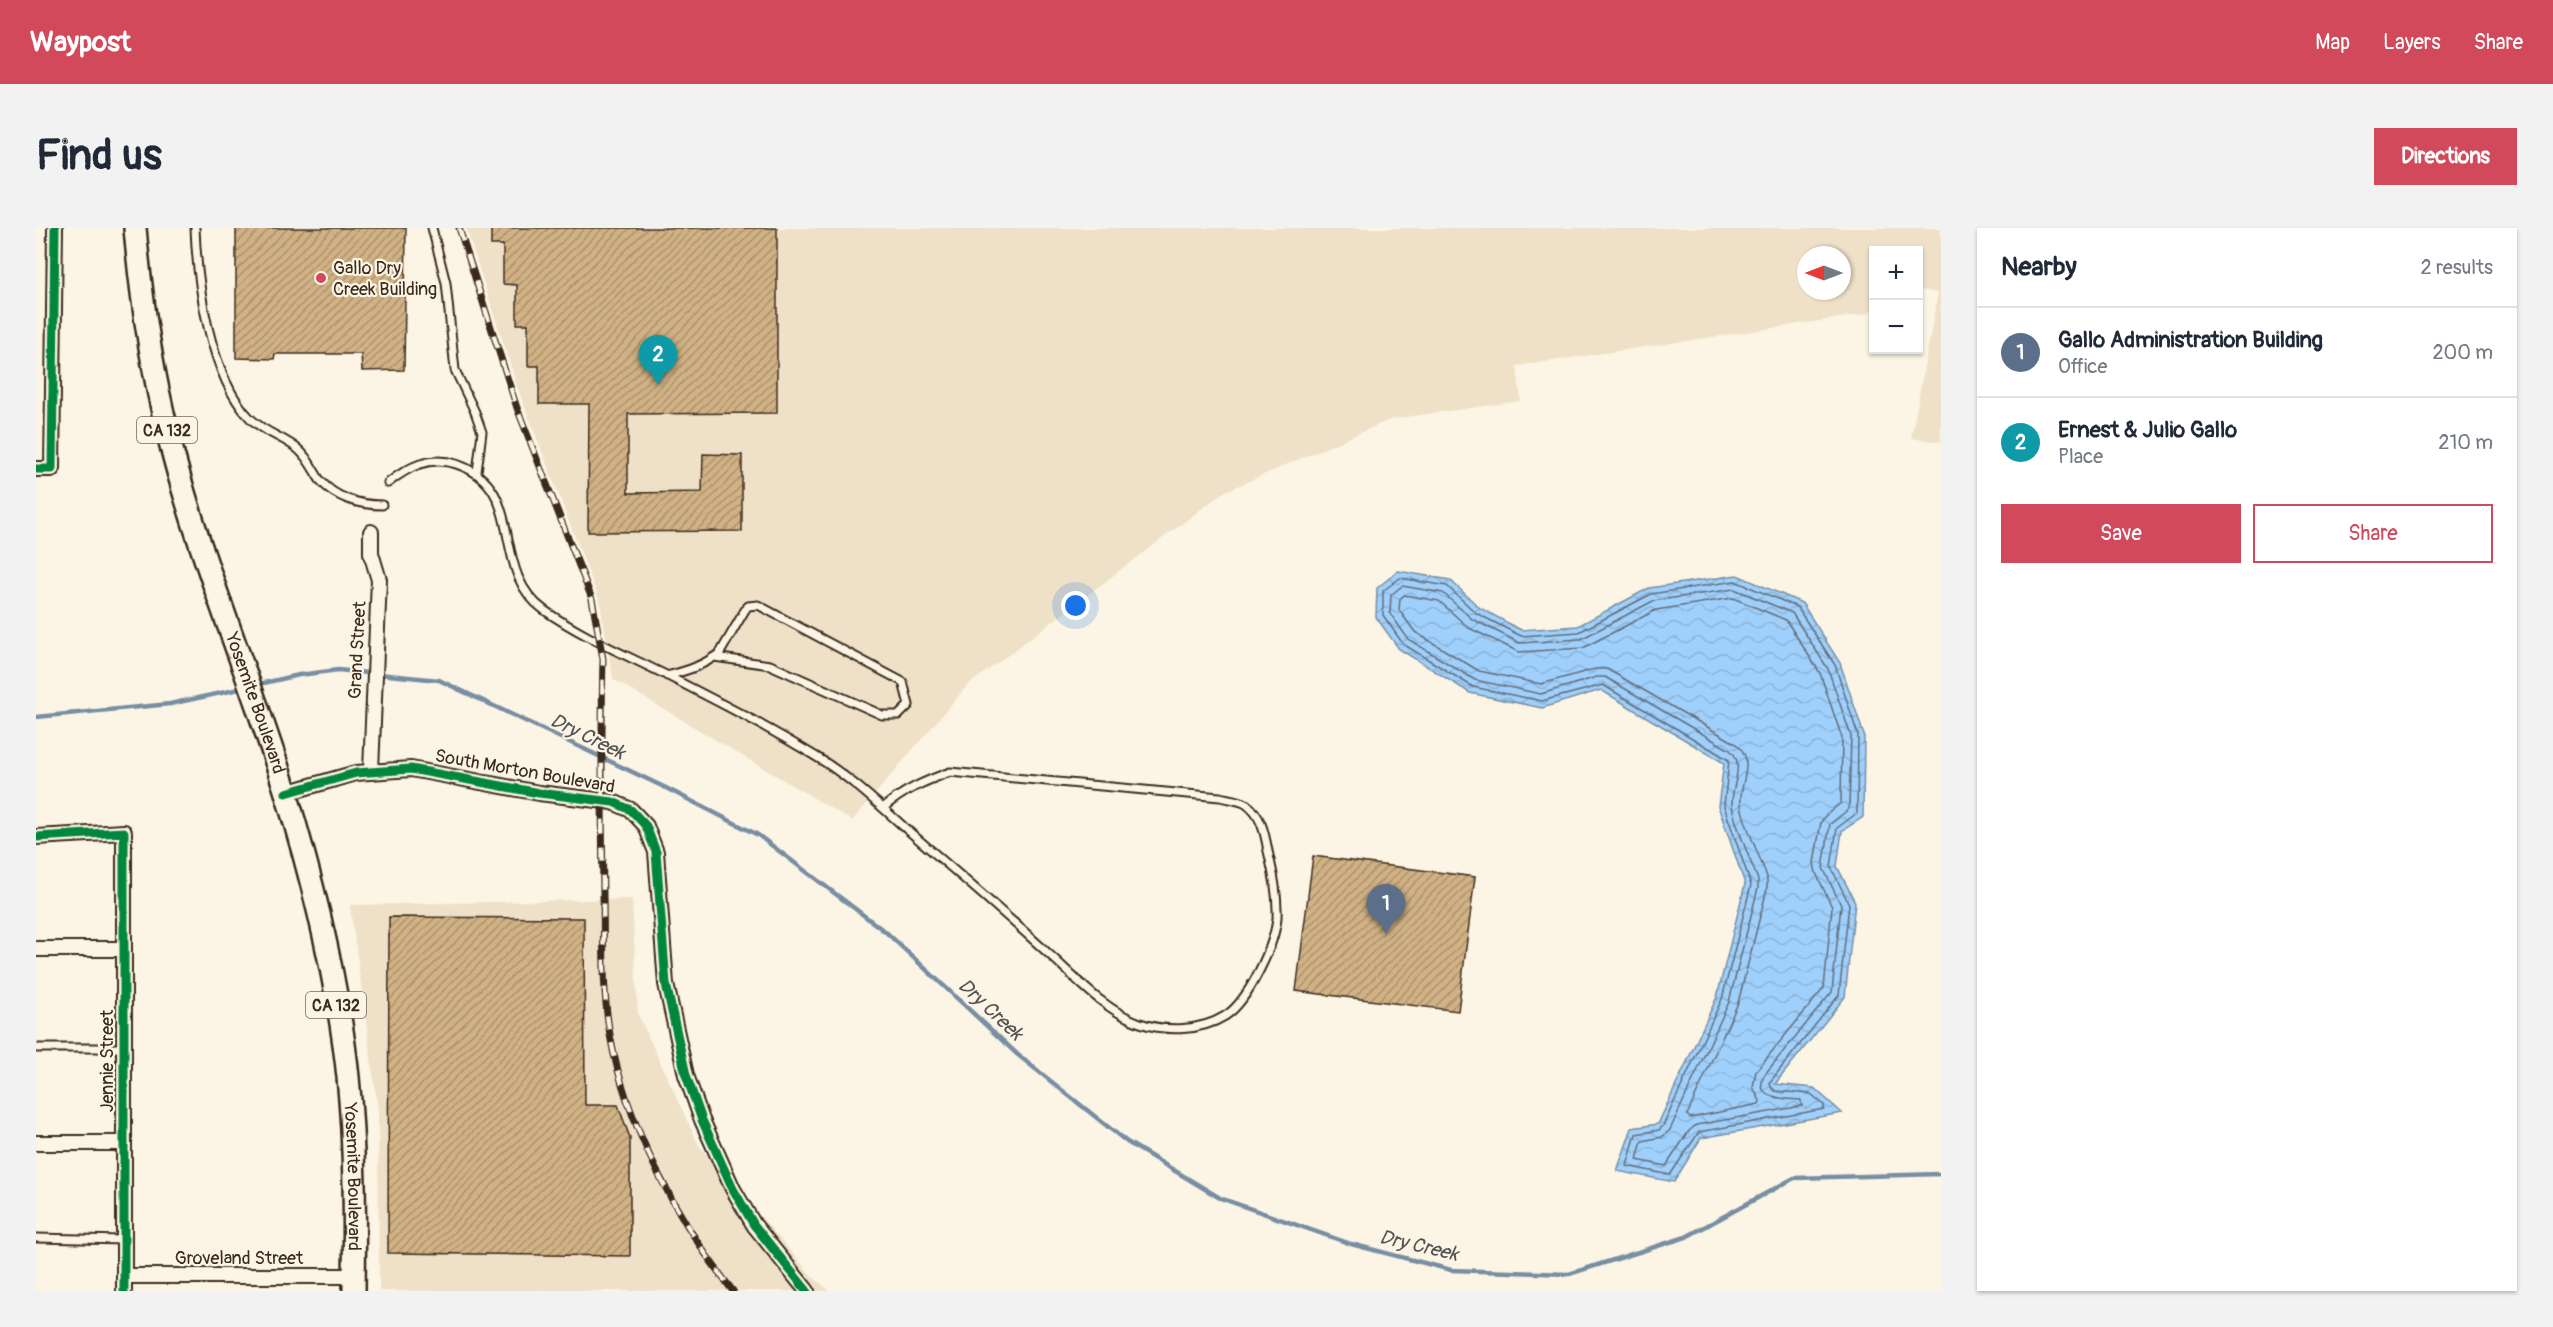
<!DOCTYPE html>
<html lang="en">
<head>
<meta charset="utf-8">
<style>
  body { margin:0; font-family:Pangolin,sans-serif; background:#f2f2f3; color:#1f2937 }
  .controls { position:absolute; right:18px; top:18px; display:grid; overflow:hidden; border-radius:0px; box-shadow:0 2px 4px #0004 }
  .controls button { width:54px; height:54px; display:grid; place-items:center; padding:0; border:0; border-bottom:2px solid #e0e1e3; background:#fff; color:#1f2937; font:30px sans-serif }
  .compass { position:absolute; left:1761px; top:18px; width:54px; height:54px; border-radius:50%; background:#fff; box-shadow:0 2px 4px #0004; rotate:270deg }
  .you { position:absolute; left:1040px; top:378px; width:21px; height:21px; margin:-15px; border:4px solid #fff; border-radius:50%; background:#1a73e8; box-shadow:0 0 0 9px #1a73e833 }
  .badge { display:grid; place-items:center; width:39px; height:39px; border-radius:50%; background:#d1495b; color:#fff; font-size:20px; font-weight:700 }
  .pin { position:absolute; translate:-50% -50px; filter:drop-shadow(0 2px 3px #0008) }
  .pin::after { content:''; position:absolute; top:32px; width:21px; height:18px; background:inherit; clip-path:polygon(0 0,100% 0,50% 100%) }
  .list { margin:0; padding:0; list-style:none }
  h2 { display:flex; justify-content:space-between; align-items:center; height:78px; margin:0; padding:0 24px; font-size:26px }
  h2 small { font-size:20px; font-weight:400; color:#747a83 }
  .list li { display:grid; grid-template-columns:39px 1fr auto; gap:18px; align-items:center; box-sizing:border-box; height:90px; padding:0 24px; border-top:2px solid #e0e1e3 }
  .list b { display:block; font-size:22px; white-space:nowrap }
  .list p { margin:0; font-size:20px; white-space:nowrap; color:#747a83 }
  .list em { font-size:20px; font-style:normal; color:#747a83 }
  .actions { display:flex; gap:12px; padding:18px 24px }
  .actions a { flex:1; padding:14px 0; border:2px solid #d1495b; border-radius:0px; text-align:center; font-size:21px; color:#d1495b }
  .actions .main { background:#d1495b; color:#fff }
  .map { position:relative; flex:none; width:1905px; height:1063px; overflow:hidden; border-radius:0px }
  header { display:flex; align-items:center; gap:36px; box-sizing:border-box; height:84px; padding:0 30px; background:#d1495b; color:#fff }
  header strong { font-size:28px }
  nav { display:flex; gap:33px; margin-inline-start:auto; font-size:21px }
  .intro { display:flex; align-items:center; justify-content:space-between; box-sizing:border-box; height:144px; padding:0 36px }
  h1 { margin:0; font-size:42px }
  .button { padding:15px 27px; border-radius:0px; background:#d1495b; color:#fff; font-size:21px; font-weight:700 }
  main { display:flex; gap:36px; padding:0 36px }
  aside { flex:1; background:#fff; border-radius:0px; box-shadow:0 2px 4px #0004 }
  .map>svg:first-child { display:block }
</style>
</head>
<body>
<header>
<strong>Waypost</strong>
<nav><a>Map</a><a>Layers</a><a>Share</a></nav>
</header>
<div class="intro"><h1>Find us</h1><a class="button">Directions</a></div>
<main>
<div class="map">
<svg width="1905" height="1063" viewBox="0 0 1905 1063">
  <defs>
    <pattern id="water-waves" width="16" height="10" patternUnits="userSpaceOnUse" patternTransform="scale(1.5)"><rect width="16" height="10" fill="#9fd0fc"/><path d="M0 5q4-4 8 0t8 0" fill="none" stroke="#8ab3d8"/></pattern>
    <pattern id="building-hatch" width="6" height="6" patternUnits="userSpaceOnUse" patternTransform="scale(1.5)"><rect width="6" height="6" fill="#d1b285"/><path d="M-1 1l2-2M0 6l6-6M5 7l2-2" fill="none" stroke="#ab916c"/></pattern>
  </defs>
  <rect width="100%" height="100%" fill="#fcf5e5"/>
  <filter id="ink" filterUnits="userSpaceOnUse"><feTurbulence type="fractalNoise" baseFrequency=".0167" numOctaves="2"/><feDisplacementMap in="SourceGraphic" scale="12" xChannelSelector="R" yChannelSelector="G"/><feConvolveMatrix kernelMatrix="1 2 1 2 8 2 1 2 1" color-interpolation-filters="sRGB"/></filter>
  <g filter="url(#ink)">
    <path fill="#efe1c8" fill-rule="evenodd" d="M430,0H1905V214L1875,210L1902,65L1883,62L1882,22H1838L1837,82L1831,86L1481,138L1485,173L1356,191L1188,264L931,458L816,593L577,451L564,374L483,164ZM1770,27H1806V63H1770Z
      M596,671L602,786L662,916L777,1049L794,1063H343L342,882L314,677Z"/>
    <path fill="url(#water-waves)" stroke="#778ea3" stroke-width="1.5" d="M1362,343L1414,352L1444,380L1485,402L1542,398L1613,360L1701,347L1766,375L1804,435L1828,507L1827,589L1806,603L1801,638L1819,674L1809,769L1739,856L1778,860L1806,885L1665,910L1638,954L1581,943L1596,900L1622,896L1681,769L1709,656L1682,578L1688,535L1565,462L1506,480L1434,465L1363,421L1340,389L1341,360Z"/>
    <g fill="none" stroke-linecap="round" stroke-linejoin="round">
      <path stroke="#636c77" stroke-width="1.5" d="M1364,350L1411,358L1440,385L1485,408L1543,404L1615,366L1699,353L1761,379L1799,437L1822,507L1821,585L1801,600L1795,639L1813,676L1803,767L1734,854L1735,859L1739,863L1775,866L1788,877V881L1663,904L1634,947L1591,938L1600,906L1623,902L1627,898L1686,771L1715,657L1688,578L1693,532L1567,457L1506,473L1437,459L1367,416L1347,387V363Z
        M1366,358L1407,365L1436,391L1484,415L1545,411L1617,373L1698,361L1756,385L1792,441L1815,508L1813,581L1794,596L1787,640L1805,677L1796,764L1729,846C1715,871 1749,871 1765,872L1766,878L1660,897L1653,903L1630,938L1601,932L1606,913L1626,909L1634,902L1693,774L1722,660V652C1716,635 1696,591 1696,576C1695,559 1710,535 1694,522L1569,449H1561L1505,466L1439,452L1372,411L1354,385L1355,367Z
        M1368,367L1403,373L1433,400L1483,424L1547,420L1620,382L1697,370L1750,392L1784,445L1806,510L1805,575L1790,587L1785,594L1778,635L1780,645L1796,679L1788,760L1720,843L1717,859L1724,873L1723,876L1654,890L1651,887L1702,775L1731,661V649C1724,629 1708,596 1705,577C1702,555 1722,532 1699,515L1571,441H1559L1505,456L1443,443L1379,404L1363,382L1364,371Z"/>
      <path stroke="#778ea3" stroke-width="4.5" d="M219,457L263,447L302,442L403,452L630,560L722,607L851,705L982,827L1091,914L1184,970L1315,1016L1415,1042L1533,1046L1650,1009L1758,950L1905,946
        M0,489L134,476L208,460"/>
    </g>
    <path fill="url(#building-hatch)" stroke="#3b2a1e" stroke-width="1.5" d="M200,0H370L368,142L326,143L325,126H239L238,131L200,130Z
      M455,0H741V185L592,186V265L666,264L667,226L706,227V303L552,304L553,176H503V138H492V96H481V57L467,56V17H455Z
      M1277,628L1439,649L1422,783L1260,763Z
      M353,689L548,690L549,877H582L594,910V1028L352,1025Z"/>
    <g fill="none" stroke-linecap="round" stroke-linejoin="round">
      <g stroke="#3b2a1e" stroke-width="11">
        <path id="lane" d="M159,0C161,55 174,149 214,190C230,206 248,209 263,222C273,231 277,242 284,252C299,270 323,277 346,277
          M396,0L410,55L419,142L439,184L446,204L441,244
          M352,255C372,239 394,227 420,236C493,259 452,342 508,382C547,409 590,427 632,448C681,473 732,499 779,528C811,547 840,574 868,599C917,641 966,683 1014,727C1042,752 1068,782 1104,795C1130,804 1165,803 1189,788C1212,774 1239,716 1241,690C1242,667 1237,645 1232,623C1229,607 1226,587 1210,576C1203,572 1192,571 1184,569L914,544C889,553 868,562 847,580
          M631,448C653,442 666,438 684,425L709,382L712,378L722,377L867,454L873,477L863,487H846L734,437L678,429
          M0,820H88
          M0,1010L88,1012"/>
      </g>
      <g stroke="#3b2a1e" stroke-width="18">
        <path id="street" d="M0,241H16L19,0
          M335,542L343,352L335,325V304
          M250,565L320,545L375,541L503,565L577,574L595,582L610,598L620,624L630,756L650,847L666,892L697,961L718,997L771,1063
          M0,609L88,604V1063
          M0,721H88
          M0,915H88
          M88,1048H318"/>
      </g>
      <g stroke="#3b2a1e" stroke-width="26">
        <g id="primary">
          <path id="s1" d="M99,0C105,69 115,138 132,206C162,328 213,445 250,565C278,657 302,754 312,849C319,920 319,992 318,1063"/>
        </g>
      </g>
      <use href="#lane" stroke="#fcf5e5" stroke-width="7"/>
      <use href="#street" stroke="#fcf5e5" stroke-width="14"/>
      <use href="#primary" stroke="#fcf5e5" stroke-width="21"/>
      <g stroke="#3b2a1e" stroke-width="7">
        <path id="rail" d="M423,0L481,180L556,371L567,431C565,509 566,588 567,667C568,713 566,761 574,807C590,896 641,993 697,1063"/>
      </g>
      <use href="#rail" stroke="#fcf5e5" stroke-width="4.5" stroke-dasharray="14" stroke-linecap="butt"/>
      <g stroke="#fcf5e5" stroke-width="13">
        <path id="cycleway" d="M0,241H16L19,0
          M250,565L320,545L375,541L503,565L577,574L595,582L610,598L620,624L630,756L650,847L666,892L697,961L718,997L771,1063
          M0,609L88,604V1063"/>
      </g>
      <use href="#cycleway" stroke="#00873e" stroke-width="9"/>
    </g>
  </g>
  <circle fill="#d1495b" stroke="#fcf5e5" stroke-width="2" cx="285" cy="50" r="6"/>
  <g text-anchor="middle" stroke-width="4.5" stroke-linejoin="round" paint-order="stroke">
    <g fill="#fcf5e5" stroke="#75675a" stroke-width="1.5">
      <rect x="101" y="189" width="60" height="26" rx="4.5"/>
      <rect x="270" y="764" width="60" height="26" rx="4.5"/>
    </g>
    <g font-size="16" font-weight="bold" fill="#3b2a1e">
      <text x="131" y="208">CA 132</text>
      <text x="300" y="783">CA 132</text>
    </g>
    <g font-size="18" fill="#3b2a1e" stroke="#fcf5e5" text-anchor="start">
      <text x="297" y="46">Gallo Dry<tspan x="297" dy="21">Creek Building</tspan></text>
    </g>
    <g font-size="18" fill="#3b2a1e" stroke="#fcf5e5">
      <text transform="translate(321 422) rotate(-87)" y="6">Grand Street</text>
      <text dy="6" stroke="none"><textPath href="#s1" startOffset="492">Yosemite Boulevard</textPath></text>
      <text transform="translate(489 543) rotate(10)" y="6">South Morton Boulevard</text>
      <text transform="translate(71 833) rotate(-90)" y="6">Jennie Street</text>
      <text dy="6" stroke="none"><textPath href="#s1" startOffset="978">Yosemite Boulevard</textPath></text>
      <text x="203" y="1036">Groveland Street</text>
    </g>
    <g font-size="20" font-style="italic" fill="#545456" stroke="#fcf5e5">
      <text transform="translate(552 508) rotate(26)" y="7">Dry Creek</text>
      <text transform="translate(955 781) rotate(43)" y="7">Dry Creek</text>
      <text transform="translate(1383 1017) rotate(13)" y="7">Dry Creek</text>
    </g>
  </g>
</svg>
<div class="controls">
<button>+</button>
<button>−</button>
</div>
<svg class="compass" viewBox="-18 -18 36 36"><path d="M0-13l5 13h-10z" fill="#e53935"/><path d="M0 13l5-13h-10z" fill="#747a83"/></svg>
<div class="you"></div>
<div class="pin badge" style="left:1350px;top:706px;background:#5c6f8a">1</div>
<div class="pin badge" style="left:622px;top:157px;background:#0f9aa8">2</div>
</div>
<aside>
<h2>Nearby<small>2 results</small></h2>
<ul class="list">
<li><span class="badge" style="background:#5c6f8a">1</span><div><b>Gallo Administration Building</b><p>Office</p></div><em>200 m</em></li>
<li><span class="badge" style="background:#0f9aa8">2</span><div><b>Ernest &amp; Julio Gallo</b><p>Place</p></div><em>210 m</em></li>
</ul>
<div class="actions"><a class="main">Save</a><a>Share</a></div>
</aside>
</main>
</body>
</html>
